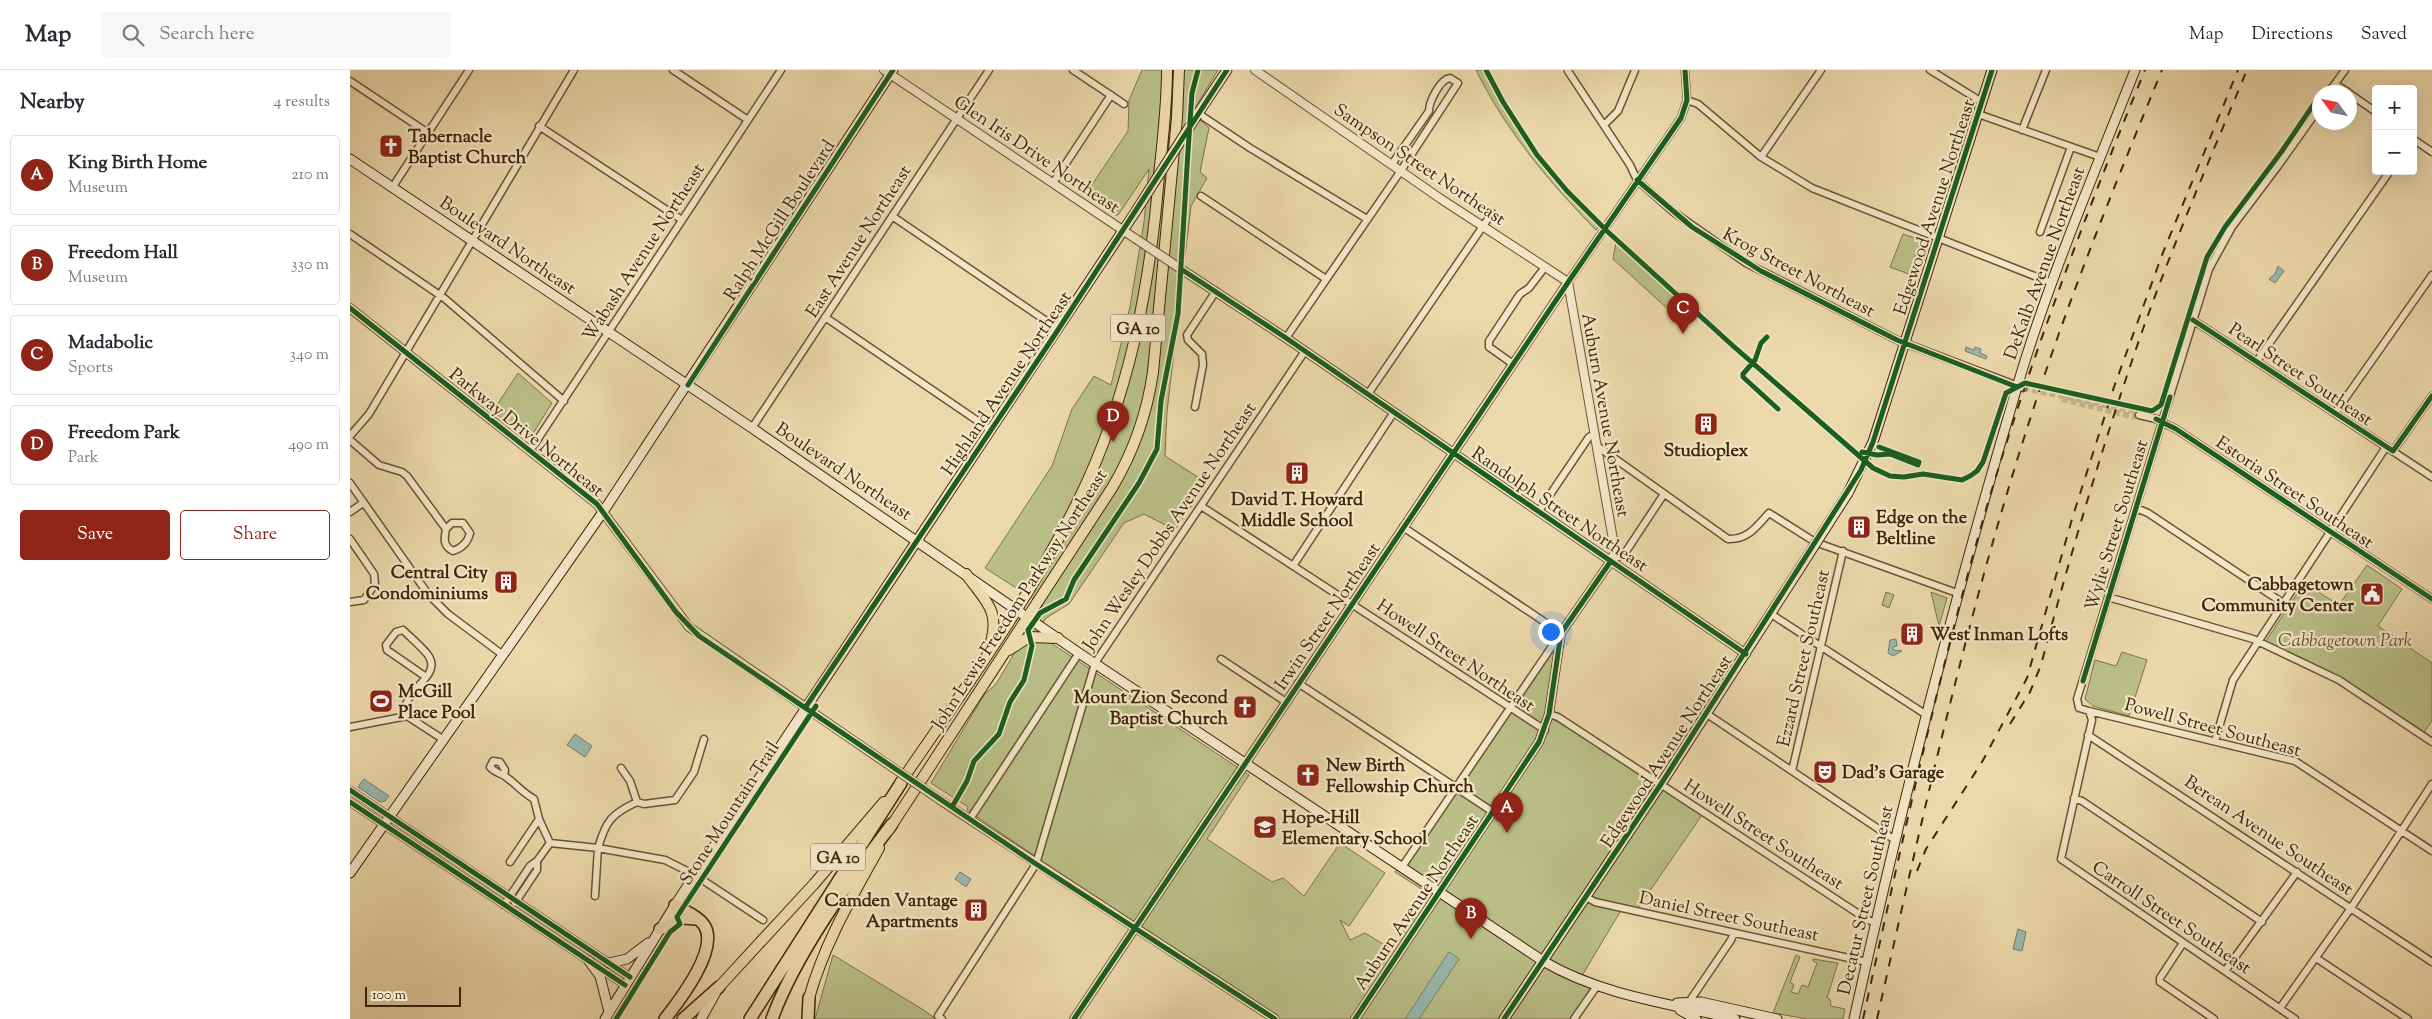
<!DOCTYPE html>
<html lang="en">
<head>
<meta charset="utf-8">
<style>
  body { margin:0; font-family:"Sorts Mill Goudy",serif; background:#f7f7f7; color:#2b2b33 }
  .controls { position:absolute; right:15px; top:15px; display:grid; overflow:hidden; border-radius:5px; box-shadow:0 5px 20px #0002 }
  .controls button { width:45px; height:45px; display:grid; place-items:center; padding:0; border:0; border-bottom:1px solid #e1e1e2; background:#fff; color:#2b2b33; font:25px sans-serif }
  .compass { position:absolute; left:1962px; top:15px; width:45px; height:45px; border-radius:50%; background:#fff; box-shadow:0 5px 20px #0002; rotate:303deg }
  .scale { position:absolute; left:15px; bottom:12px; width:96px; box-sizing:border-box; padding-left:5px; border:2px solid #3f2709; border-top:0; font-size:14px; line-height:18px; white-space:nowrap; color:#3f2709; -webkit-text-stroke:4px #f3e6c8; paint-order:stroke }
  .you { position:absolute; left:1200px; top:561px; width:18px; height:18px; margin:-12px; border:4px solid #fff; border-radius:50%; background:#1a73e8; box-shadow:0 0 0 8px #1a73e833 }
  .badge { display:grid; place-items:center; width:32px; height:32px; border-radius:50%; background:#8f2418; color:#fff; font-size:16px; font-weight:700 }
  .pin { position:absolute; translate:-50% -41px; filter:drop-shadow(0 1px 2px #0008) }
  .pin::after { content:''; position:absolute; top:26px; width:18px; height:15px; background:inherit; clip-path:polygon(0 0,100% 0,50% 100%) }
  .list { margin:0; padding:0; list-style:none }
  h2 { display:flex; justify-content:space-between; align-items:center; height:65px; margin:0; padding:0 20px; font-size:21px }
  h2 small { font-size:16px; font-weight:400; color:#7c7c81 }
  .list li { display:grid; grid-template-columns:32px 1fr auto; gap:15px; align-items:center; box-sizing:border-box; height:80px; margin:0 10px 10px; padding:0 10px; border:1px solid #e1e1e2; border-radius:5px }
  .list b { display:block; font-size:19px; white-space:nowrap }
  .list p { margin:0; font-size:16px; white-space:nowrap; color:#7c7c81 }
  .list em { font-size:16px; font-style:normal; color:#7c7c81 }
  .actions { display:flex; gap:10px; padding:15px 20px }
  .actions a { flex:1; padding:11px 0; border:1px solid #8f2418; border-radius:5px; text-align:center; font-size:18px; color:#8f2418 }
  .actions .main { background:#8f2418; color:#fff }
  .icon { flex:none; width:28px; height:28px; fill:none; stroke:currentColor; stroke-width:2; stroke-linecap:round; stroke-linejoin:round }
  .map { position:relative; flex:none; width:2082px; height:949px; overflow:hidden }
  header { display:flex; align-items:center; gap:30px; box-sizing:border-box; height:70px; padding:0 25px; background:#fff; border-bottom:1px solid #e1e1e2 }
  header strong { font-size:24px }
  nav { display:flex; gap:28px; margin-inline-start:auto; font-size:18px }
  .search { width:350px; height:45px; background:#f7f7f7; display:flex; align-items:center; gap:12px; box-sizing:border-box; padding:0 18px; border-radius:5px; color:#7c7c81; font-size:19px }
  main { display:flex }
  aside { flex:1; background:#fff }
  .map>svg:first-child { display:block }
</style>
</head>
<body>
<header>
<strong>Map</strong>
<div class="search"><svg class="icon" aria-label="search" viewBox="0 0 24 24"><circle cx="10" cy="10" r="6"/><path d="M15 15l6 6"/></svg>Search here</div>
<nav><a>Map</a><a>Directions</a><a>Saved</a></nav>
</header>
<main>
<aside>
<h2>Nearby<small>4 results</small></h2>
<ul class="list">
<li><span class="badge">A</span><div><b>King Birth Home</b><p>Museum</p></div><em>210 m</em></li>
<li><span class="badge">B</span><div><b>Freedom Hall</b><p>Museum</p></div><em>330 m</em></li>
<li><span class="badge">C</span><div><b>Madabolic</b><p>Sports</p></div><em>340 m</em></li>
<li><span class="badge">D</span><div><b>Freedom Park</b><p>Park</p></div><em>490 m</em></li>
</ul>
<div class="actions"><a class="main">Save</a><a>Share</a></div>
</aside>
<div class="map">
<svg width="2082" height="949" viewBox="0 0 2082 949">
  <rect width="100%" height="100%" fill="#ecd9ab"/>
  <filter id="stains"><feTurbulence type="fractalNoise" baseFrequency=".004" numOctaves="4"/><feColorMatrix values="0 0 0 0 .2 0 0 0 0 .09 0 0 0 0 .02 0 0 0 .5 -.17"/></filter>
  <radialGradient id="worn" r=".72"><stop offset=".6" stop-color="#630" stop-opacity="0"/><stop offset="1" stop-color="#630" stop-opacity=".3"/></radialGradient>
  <path fill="#babf87" stroke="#7c7348" d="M792,0H868L842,43L859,58L850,102L857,108L841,136L817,342L815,386L857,413L825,460L794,444L774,453L719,534L696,548L686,563L899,705L857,769L922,812L933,808L954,826L990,773L1035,803L999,856L990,850L1000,870L1015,863L1041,879L1079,824L1045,802L1208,564L1198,646L1354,742L1286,841L1273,838L1270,842L1230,909L1247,916L1224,949H926L617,740L618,737L581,713L634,625L646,614L693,535L635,498L702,396L722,339L744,306L761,315L780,237L794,152L799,99L768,145H765L735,125L778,61L779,30Z
    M1126,0H1138C1168,59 1204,107 1252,152L1246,160C1199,112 1156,61 1126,0Z
    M1553,164L1571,170L1559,204L1540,197Z
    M1266,173L1331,232L1319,240L1263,189Z
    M168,303L202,333L179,370L143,341Z
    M2017,495L2052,519L2028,556L2082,593V651L2074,662L1990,607L1916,571L1954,513L1989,535Z
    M1536,522L1544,525L1539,538L1532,535Z
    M1581,522L1597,528L1589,556Z
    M1772,582L1797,590L1779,646L1743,636L1735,629L1745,590L1766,596Z
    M483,885L572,939L586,949H465Z
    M1446,885L1450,887L1440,912L1444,915L1441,922L1448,924L1452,915L1458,917L1467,893L1463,891V889L1488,893L1477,928L1480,929L1481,936L1495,939L1493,949H1458L1423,943Z"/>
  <path fill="#9ab9b0" stroke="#767f6d" d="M1928,196L1934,201L1925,213L1919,209L1925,204Z
    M1616,277L1624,280L1625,277L1631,279L1630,283L1637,286L1636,289L1615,281Z
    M1546,569L1547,576L1543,577V580L1552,581L1543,586L1538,583L1540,570Z
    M31,624L40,629L35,633L34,638L24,637L26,628Z
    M225,664L242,676L235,687L217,675Z
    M14,709L39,726L35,731L30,732L8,717Z
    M610,802L621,809L616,817L605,809Z
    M1668,859L1676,862L1672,881L1663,879Z
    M1099,882L1109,889L1069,949H1055Z"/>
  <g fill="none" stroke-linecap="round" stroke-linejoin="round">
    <path stroke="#c9b58b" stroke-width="6" stroke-dasharray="6 3" stroke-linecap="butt" d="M1673,318L1785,341L1789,345
      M1712,329L1784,347L1789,345"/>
    <g stroke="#6a5432" stroke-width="9">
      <path id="minor" d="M323,0L398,50
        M723,0L774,34
        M1580,0L1632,32
        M1218,1L1280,95L1287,110L1322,141L1396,193L1547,270L1673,318
        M0,11L78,63
        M1985,14L1998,22
        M1979,22L1995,0
        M2000,24L2026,42
        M1337,30L1348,34L1411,87L1462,118L1702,213
        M1970,37L1928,96L1882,157L1859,199L1727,629L1729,638L1739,641L1945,691L2082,781
        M849,44L900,78L1017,149
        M1628,44L1750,87
        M1254,55L1268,41L1285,0
        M189,56L332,150
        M1672,60L1696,0
        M2063,69L2082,82
        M1411,87L1471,0
        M703,113L761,25
        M42,118L119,0
        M851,126L976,209
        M542,146L708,259
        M1690,162L1721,77
        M0,164L94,228L214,331
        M1218,212L1331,48L1337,30L1335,0
        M475,247L641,360
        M1843,250L2082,407
        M936,268L1048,105L1108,13L1100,8C1090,9 1079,32 1079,41L1042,94
        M1907,291L2040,101
        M1163,294L1139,277V271L1170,224L1179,218L1195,197
        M1018,324L1142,143
        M845,337L853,295L852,284L838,270L837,265L866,221
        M1985,343L2082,205
        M1789,345L1806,349L1826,359L2082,529
        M402,358L639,0
        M0,366L19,344L224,0
        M0,370L29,395L52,402L57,406L96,459C94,469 93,476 103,481C112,478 118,472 120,463L113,453H102L96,459
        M1247,376L1378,469C1398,470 1406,457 1419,443L1465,472L1607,523
        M180,381L431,0
        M2043,381L2082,326
        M0,413L78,524L98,544L153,585
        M851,436L1195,660
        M1786,438L1798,443L1933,533
        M1189,441L1239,367L1245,364
        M0,442L13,433
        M0,469L24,504L25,514L14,530L0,532
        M1261,491L1275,483L1314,424
        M943,496L1044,342
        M1758,527L1903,569L1989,610L2082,672
        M1421,544L1575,644
        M871,589L936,632
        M948,613L1143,742
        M1739,641L1742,650L1711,789L1945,949
        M1199,644L1208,647L1518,850L1526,853
        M1357,644L1545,770
        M57,646C57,643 56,638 56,635C59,617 92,605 78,585C71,576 61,568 53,560L46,562L36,575L37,580L76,607
        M0,657L57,646L94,670
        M1738,665L2082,892
        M1865,671L1883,610L2036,377
        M1442,701L1493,481
        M154,705L155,700L150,692L143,691L140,697C145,703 151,703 156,707C166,714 173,723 184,729L189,749L160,792
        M0,720L280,907
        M1724,728L1732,731L1912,852
        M0,732L275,915
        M287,732L294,734L325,730L344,702L354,669
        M620,749L729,583
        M200,773L248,778C256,751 261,744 287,732L280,711L271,698
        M1052,797L1211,563L1053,457
        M245,826L248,778L315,790L345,805L413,850
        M1236,827L1245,832L1517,892
        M165,833L187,800V791
        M154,835L180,796L187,791L200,773L189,749
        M1833,873L1810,908V912L1864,949
        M1966,888L2058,949
        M1875,901L1947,802
        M1339,932L1381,870L1384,863
        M1930,938L2001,838L2082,714
        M592,949L588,946L686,794L745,593L955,281
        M1224,949L1247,916"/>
    </g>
    <g stroke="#6a5432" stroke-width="10">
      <path id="tertiary" d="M534,0L786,169
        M905,0L1091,129L1218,212
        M834,201L936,268L1396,584
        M0,238L247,434L339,557L536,693
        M590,730L925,949
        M724,949L1218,212
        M1005,949L1189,672L1199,644L1211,563L1261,491L1265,481L1218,212"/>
    </g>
    <g stroke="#3f2709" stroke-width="11">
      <path id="secondary" d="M847,45L877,0
        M0,89L402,358L729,583L1193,891C1250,925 1321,934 1385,949
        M1498,423L1523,372L1642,0
        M0,803L253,442L543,0
        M239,891L250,906L259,942
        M259,893L277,889L298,873
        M1327,933L1351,932L1427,949
        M1330,940L1346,949
        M255,949L325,835L786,141
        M351,949L366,922
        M1154,949L1311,714L1450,498
        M1504,949C1551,736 1605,526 1667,317C1699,209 1744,104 1785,0"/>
    </g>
    <g stroke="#3f2709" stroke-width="12">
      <path id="trunk" d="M616,504C635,531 651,540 640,575
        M659,580L679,567L708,568
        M550,713C613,621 680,529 729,429C779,327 800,217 809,105C813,70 817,35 817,0
        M538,761L762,418C784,381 797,344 803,302L827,48L829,0
        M369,917L464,814L534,732
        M459,928C475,872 501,829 529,778"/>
    </g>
    <g stroke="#3f2709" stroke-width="14">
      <path id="motorway" d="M310,859L333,848L346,849
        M315,949C329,931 370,879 354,855C348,846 334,841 325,835
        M333,949L369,917
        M400,949L551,713
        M422,949C446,883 499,811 542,754
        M458,949L459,928"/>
    </g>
    <use href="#minor" stroke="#f3e6c8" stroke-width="6"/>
    <use href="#tertiary" stroke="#f3e6c8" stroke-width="8"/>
    <use href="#secondary" stroke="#f3e6c8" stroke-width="9"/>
    <use href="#trunk" stroke="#ecd9ab" stroke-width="10"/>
    <use href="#motorway" stroke="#ecd9ab" stroke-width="11"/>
    <path stroke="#3f2709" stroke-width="2" stroke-dasharray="9 9" stroke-linecap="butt" d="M1660,654L1680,622L1691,595C1721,482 1754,370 1793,259C1824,172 1861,86 1897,0
      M1567,801L1576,779L1632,692L1677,608L1722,449L1764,317L1812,185L1888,0
      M1513,949C1551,777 1588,605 1637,436C1681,288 1736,143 1795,0
      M1527,949C1573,745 1618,539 1683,340C1720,225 1766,112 1812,0"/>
    <g stroke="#6a5432" stroke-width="10" stroke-linecap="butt">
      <path id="tertiary-bridge" d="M786,169L834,201
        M536,693L590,730"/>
    </g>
    <g stroke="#3f2709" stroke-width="11" stroke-linecap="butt">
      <path id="secondary-bridge" d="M786,141L847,45
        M1450,498L1498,423"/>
    </g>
    <use href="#tertiary-bridge" stroke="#f3e6c8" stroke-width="8"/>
    <use href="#secondary-bridge" stroke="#f3e6c8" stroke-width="9"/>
    <g stroke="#f3e6c8" stroke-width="8">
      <path id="cycleway" d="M1136,0L1153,32L1187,85L1217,121L1258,162L1382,275L1523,398L1540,406L1554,407L1573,404L1612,410L1620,406L1627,401L1633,392L1656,323L1675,313L1802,341L1811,335L1857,187L1875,157L1932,81L1970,25
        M1287,110L1342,157L1411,201L1547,270L1667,317
        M834,201L936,268L1396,584
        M0,238L247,434L326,542L349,566L686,794L925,949
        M1843,250L2043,381L2082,326
        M1417,267L1411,273L1405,290L1393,304V307L1428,339
        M338,315L543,0
        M1806,349L1826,359L2082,529
        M1512,382L1527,385L1540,384L1568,395L1569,392L1529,377
        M1733,611L1820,327
        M455,638L704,266L877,0
        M0,720L280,907
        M0,732L275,915
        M602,737L617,711L624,691L649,664L660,632L674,610L682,576L678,560L690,543L716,529L724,510L789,413L807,379L811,331L828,244L838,81L842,23L848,0
        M266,949L320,862L330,854L327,847L334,836L466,636
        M724,949L1221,208L1331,48L1337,30L1335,0
        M1005,949L1189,672L1199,644L1211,563L1261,491
        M1154,949L1311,714L1511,400L1523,372L1642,0"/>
    </g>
    <use href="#cycleway" stroke="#1b5e20" stroke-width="5"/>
  </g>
  <defs>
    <g id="church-square" transform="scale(1.25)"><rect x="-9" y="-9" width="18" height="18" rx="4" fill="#8f2418" stroke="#f3e6c8"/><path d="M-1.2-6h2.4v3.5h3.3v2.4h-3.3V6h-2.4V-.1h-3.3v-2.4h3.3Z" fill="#fff"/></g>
    <g id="building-square" transform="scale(1.25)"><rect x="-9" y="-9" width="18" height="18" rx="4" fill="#8f2418" stroke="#f3e6c8"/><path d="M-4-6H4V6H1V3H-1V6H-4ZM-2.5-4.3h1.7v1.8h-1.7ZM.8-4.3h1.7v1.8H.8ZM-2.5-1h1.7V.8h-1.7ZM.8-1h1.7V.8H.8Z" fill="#fff"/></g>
    <g id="civic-square" transform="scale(1.25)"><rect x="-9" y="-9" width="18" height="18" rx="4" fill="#8f2418" stroke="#f3e6c8"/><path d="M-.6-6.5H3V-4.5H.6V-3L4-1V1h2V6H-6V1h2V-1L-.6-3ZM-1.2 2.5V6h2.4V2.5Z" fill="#fff"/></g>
    <g id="stadium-square" transform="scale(1.25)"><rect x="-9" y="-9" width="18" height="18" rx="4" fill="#8f2418" stroke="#f3e6c8"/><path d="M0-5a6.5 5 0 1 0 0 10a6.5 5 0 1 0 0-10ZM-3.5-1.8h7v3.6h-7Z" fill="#fff"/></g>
    <g id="theatre-square" transform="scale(1.25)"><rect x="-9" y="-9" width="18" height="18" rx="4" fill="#8f2418" stroke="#f3e6c8"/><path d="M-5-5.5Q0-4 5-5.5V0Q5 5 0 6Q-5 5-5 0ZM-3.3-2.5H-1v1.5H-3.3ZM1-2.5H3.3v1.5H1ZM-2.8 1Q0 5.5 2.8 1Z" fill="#fff"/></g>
    <g id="school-square" transform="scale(1.25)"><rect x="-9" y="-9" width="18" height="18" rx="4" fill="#8f2418" stroke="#f3e6c8"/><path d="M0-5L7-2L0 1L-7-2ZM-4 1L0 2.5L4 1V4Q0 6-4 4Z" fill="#fff"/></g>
  </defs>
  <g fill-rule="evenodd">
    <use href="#church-square" x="41" y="76"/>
    <use href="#building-square" x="1356" y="354"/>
    <use href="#building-square" x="947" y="403"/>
    <use href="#building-square" x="1509" y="457"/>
    <use href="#building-square" x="156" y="512"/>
    <use href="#civic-square" x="2022" y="524"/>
    <use href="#building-square" x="1562" y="564"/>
    <use href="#stadium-square" x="31" y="631"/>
    <use href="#church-square" x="895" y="637"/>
    <use href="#theatre-square" x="1475" y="702"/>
    <use href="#church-square" x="958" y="705"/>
    <use href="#school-square" x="915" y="757"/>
    <use href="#building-square" x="626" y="840"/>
  </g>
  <g text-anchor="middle" stroke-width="4.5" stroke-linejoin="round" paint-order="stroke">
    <g fill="#f3e6c8" stroke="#756042" stroke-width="1">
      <rect x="760.5" y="244.5" width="55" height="27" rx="4"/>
      <rect x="460.5" y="773.5" width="55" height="27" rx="4"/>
    </g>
    <g font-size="16" font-weight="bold" fill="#3f2709">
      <text x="788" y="264">GA 10</text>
      <text x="488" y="793">GA 10</text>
    </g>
    <g font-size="18" font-weight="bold" fill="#3f2709" stroke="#f3e6c8" text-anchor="start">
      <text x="58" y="72">Tabernacle<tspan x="58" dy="21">Baptist Church</tspan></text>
      <text x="1356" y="386" text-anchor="middle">Studioplex</text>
      <text x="947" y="435" text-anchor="middle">David T. Howard<tspan x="947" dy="21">Middle School</tspan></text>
      <text x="1526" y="453">Edge on the<tspan x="1526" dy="21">Beltline</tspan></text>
      <text x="138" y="508" text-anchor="end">Central City<tspan x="138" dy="21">Condominiums</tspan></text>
      <text x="2004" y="520" text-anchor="end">Cabbagetown<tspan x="2004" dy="21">Community Center</tspan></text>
      <text x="1580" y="570">West Inman Lofts</text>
      <text x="48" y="627">McGill<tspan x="48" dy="21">Place Pool</tspan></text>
      <text x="878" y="633" text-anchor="end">Mount Zion Second<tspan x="878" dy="21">Baptist Church</tspan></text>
      <text x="976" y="701">New Birth<tspan x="976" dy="21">Fellowship Church</tspan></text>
      <text x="1492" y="708">Dad's Garage</text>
      <text x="932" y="753">Hope-Hill<tspan x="932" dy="21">Elementary School</tspan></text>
      <text x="608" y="836" text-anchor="end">Camden Vantage<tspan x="608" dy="21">Apartments</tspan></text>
    </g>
    <g font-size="18" fill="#3f2709" stroke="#f3e6c8">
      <text transform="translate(687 84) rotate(34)" y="6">Glen Iris Drive Northeast</text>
      <text transform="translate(1070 94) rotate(34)" y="6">Sampson Street Northeast</text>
      <text transform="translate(1584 137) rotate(-72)" y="6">Edgewood Avenue Northeast</text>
      <text transform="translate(429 150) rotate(-57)" y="6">Ralph McGill Boulevard</text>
      <text transform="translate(508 171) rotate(-57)" y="6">East Avenue Northeast</text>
      <text transform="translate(158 175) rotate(34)" y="6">Boulevard Northeast</text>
      <text transform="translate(293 182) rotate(-57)" y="6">Wabash Avenue Northeast</text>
      <text transform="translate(1694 193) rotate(-70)" y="6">DeKalb Avenue Northeast</text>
      <text transform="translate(1449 202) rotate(28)" y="6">Krog Street Northeast</text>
      <text transform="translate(1951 304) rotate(34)" y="6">Pearl Street Southeast</text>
      <text transform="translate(656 313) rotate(-56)" y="6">Highland Avenue Northeast</text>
      <text transform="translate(1256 345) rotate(80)" y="6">Auburn Avenue Northeast</text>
      <text transform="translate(177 362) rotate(39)" y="6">Parkway Drive Northeast</text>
      <text transform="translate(494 401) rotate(34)" y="6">Boulevard Northeast</text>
      <text transform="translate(1945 422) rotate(34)" y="6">Estoria Street Southeast</text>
      <text transform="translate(1210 439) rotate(34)" y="6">Randolph Street Northeast</text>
      <text transform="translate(1766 455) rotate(-73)" y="6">Wylie Street Southeast</text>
      <text transform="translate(819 456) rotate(-56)" y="6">John Wesley Dobbs Avenue Northeast</text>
      <text transform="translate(669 529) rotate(-57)" y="6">John Lewis Freedom Parkway Northeast</text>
      <text transform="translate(977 546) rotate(-56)" y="6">Irwin Street Northeast</text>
      <text transform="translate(1106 585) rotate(34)" y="6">Howell Street Northeast</text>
      <text transform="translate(1453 588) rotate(-77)" y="6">Ezzard Street Southeast</text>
      <text transform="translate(1863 657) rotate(15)" y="6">Powell Street Southeast</text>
      <text transform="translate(1316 681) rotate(-57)" y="6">Edgewood Avenue Northeast</text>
      <text transform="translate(379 743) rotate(-57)" y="6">Stone Mountain Trail</text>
      <text transform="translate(1414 764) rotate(33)" y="6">Howell Street Southeast</text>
      <text transform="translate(1919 765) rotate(34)" y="6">Berean Avenue Southeast</text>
      <text transform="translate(1515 830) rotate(-77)" y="6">Decatur Street Southeast</text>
      <text transform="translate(1066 832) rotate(-56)" y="6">Auburn Avenue Northeast</text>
      <text transform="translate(1379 846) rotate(12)" y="6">Daniel Street Southeast</text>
      <text transform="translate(1822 847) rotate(34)" y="6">Carroll Street Southeast</text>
    </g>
    <g font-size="18" font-style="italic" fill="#5e4d28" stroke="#f3e6c8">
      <text x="1995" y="576">Cabbagetown Park</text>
    </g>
  </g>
  <rect width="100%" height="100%" filter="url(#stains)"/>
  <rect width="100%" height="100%" fill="url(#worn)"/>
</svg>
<div class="controls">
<button>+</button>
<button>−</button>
</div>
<svg class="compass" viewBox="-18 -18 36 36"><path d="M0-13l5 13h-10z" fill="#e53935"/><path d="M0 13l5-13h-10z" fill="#7c7c81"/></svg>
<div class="scale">100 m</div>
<div class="you"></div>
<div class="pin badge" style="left:1157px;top:763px">A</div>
<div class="pin badge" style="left:1121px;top:869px">B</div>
<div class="pin badge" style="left:1333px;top:264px">C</div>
<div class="pin badge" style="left:763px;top:372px">D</div>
</div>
</main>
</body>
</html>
